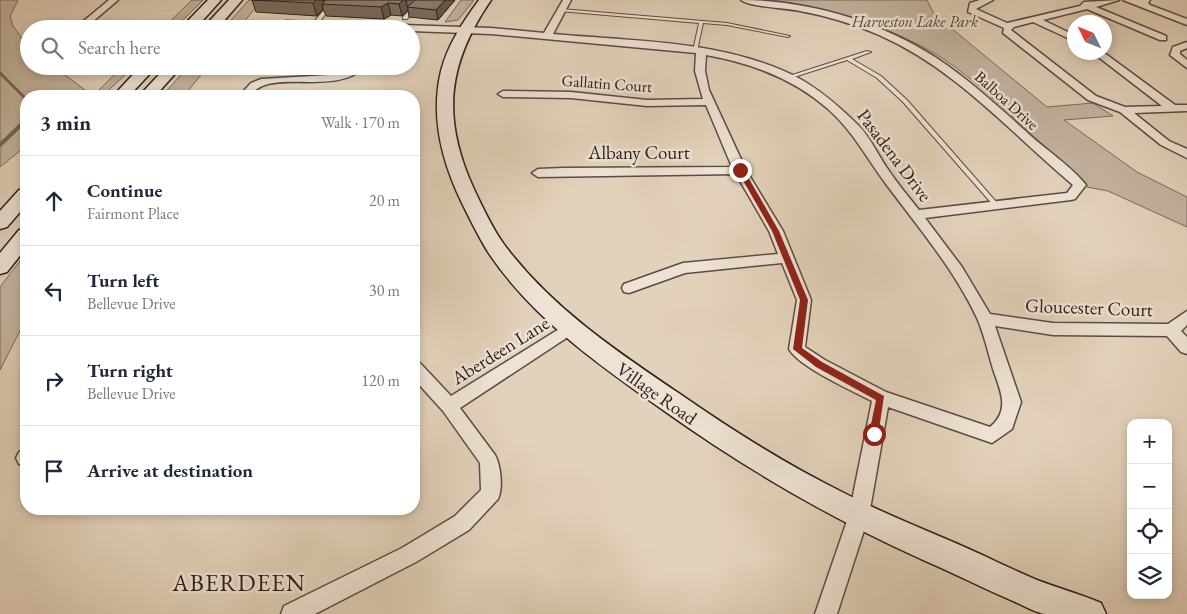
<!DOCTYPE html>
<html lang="en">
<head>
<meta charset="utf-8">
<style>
  body { margin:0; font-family:"EB Garamond",serif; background:#f6f6f7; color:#1f2937 }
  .controls { position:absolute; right:15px; bottom:15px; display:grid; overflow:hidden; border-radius:10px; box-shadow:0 2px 8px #0003 }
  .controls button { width:45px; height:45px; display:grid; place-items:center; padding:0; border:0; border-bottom:1px solid #e0e1e3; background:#fff; color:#1f2937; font:25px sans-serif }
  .compass { position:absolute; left:1067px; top:15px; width:45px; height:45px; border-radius:50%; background:#fff; box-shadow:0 2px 8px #0003; rotate:313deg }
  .stop { position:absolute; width:15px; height:15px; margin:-11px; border:4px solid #8f2418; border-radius:50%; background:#fff }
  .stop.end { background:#8f2418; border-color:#fff; box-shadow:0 1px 5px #0008 }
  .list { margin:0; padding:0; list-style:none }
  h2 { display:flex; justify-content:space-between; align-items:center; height:65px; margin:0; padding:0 20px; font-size:21px }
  h2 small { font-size:16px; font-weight:400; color:#747a83 }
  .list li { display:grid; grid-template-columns:32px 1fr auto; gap:15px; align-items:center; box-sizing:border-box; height:90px; padding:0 20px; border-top:1px solid #e0e1e3 }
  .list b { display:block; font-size:19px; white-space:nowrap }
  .list p { margin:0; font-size:16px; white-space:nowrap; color:#747a83 }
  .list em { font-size:16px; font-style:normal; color:#747a83 }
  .icon { flex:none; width:28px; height:28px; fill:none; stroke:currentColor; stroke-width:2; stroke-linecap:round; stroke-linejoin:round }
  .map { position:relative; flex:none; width:1187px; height:614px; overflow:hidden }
  .search { position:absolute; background:#fff; box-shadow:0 2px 8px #0003; left:20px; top:20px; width:400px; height:55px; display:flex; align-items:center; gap:12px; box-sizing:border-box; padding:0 18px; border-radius:28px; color:#747a83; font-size:19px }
  .panel { position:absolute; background:#fff; box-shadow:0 2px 8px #0003; left:20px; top:90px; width:400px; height:425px; border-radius:20px }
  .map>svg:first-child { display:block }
</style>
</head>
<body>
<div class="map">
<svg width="1187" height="614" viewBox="0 0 1187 614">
  <rect width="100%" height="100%" fill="#e3d2bb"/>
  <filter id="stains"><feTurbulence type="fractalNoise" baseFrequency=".004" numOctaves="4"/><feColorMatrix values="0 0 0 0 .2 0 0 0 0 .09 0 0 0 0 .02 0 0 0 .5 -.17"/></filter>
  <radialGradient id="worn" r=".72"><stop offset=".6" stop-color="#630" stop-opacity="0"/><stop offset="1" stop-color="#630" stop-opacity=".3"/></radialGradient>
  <path fill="#c4b4a0" stroke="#796a5e" d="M0,0H18L10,16L13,26L29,48V66H53L93,96L123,66H135L102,96H26V146L0,167Z
    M192,0H203L174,29H162Z
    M249,0H262L238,29H223Z
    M461,0H474L458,20L445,22Z
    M767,0H927L934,14L1047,107L1093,103L1113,116L1064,120L1137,172L1187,197V227L1108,191L1087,187C1070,167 1048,150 1029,132C1002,107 976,81 945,60C893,26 828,9 767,0Z
    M189,66H208L184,96H162Z
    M26,253V319L0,370V287Z"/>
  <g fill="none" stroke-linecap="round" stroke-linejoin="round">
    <path stroke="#75665b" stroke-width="3" d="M0,73L26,99"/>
    <path stroke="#75665b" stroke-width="4" d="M0,145L26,120"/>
    <g stroke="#5b4c43" stroke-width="2">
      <path id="lane" d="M420,0H424L407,19H403V17Z
        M329,4L333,5L316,26H312V24Z
        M561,9L727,23L790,36L788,37L727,25L703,23L697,51L695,52L693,51L699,23L559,11V9Z
        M867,51L871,52L852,59L881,76L907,100L998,204L999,205L998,206H994L903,102L877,78L847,60L791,78L786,77Z"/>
    </g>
    <g stroke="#5b4c43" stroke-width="3">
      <path id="street" d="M109,0H118L84,29H74Z
        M563,0H571L553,34C629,41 713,40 784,71C813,83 838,105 860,127C871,139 878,155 887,168C897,183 908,196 919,210L1067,193L1073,185C1010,132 956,69 879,35C854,24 827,16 800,11C786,8 750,7 741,0C807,0 879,21 935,57C970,80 1001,109 1032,137C1048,151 1074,169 1086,185L1075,199L1071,200L925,218L962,267L990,314L1053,323L1168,324L1187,311V325L1181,331L1187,337V354L1181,352L1167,336L1053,335L995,326L1021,402L1012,429L992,443L888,407L869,515L837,614H815L849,515L872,401C853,391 799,367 789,349L797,300L782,263L685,273L629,293L624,292L622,288L624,284L683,263L778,254L769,231L736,174L538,177L532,173L538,169L563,168L732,167L706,105L647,106L571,98L503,97L498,94L503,91L571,92L647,100L703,99L695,71L696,53L491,34L411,31V29L286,27L282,24L286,21L491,28L544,33ZM706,55C751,63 793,78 828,109C853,131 866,157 886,184C918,227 954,269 977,318C984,334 988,352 993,369C1000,390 1011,410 990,427L886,392L825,360L805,347L811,300L783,231L746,170L709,90L705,71Z
        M980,0H993L976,9L1007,23L1080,6L1084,2L1119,0L1096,7L1166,36V40H1160L1087,9L1043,20L1074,35V41L1033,22L1014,27L1011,30L1096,96L1125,107L1162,106L1092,52H1103L1175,105H1187V111L1134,113L1169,141L1187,149V158L1161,145L1120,112L1088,100L1003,33L1004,28L968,12L970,3Z
        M1123,0H1150L1148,3L1150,5L1187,19V25Z
        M1187,42V48L1180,51V54L1187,60V68L1170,55L1173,47Z
        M354,66H366C341,92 293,76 265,85C258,87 254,91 250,96H239L251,83L261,79L329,75Z
        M572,321L577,323L580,327L577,331L460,408L495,455C501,466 503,488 498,499L469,530L416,562L315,614H281L284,606L402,548L455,516L481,490L480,463L443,411L414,379V362L420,363L451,396Z
        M25,450H26V466L19,464L16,458L19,452Z"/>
    </g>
    <g stroke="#2e201b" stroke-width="3">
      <path id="secondary" d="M208,0H221L195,29H180Z
        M229,0H242L217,29H202Z
        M479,0H491C448,63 441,116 473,187C482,206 491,226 503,243C549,306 616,351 680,394C732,430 785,464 842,492C878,511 916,526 953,542C981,554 1009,568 1037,580C1058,588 1080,594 1101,603L1106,614C1087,614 1065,614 1046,614C1035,613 1023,605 1013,601C982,588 952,572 921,559C828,517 746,469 663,410C599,365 532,318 488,252C478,236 470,219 462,203C442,162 430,117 441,71C448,44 463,22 479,0Z
        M141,66H157L129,96H113Z
        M167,66H182L155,96H139Z
        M26,188V205L7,227L0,229V211L19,190Z
        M26,228V248L7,272L0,274V253L19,230Z"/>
    </g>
    <use href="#lane" fill="#ede2d3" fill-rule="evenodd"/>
    <use href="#street" fill="#ede2d3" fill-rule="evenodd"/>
    <use href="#secondary" fill="#ede2d3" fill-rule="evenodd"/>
  </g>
  <path fill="#786c5f" stroke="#2e201b" d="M252,0H455L438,20L409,17L408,10L402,16L391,15L384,19L326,16L323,9L317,16L256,12Z"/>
  <path fill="#62584d" stroke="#2e201b" d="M316,0H323L324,4H322L323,9L317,16L313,3Z
    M403,0H406L408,10L402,16L399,4Z
    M445,0H455L438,20L436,10Z
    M388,3L391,15L384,19L381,7Z"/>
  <path fill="#8c7d6e" stroke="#2e201b" d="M252,0H316L313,3Z
    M326,0H403L399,4L388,3L381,7L322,4Z
    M415,0H445L436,10L407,7Z"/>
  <path fill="#8f2418" d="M740,168L744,170L779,231L808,300L802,348L822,362L884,396L878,437L874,438L869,434L876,400L816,367L793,349L800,300L772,231L737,170Z"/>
  <g text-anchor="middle" stroke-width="5" stroke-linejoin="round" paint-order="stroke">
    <g font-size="16" font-style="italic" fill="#54453c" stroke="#ede2d3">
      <text x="915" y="27">Harveston Lake Park</text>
    </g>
    <g font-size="16" fill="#2e201b" stroke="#ede2d3">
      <text transform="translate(607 83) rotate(4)" y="6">Gallatin Court</text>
      <text transform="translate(1007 100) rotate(42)" y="6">Balboa Drive</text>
    </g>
    <g font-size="19" fill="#2e201b" stroke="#ede2d3">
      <text x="639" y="159">Albany Court</text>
      <text transform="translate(895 155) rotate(53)" y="7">Pasadena Drive</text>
      <text transform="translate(1089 307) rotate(2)" y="7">Gloucester Court</text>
      <text transform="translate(500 350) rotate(-32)" y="7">Aberdeen Lane</text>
      <text transform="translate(657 393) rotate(35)" y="7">Village Road</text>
    </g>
    <g font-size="24" letter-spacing="1" fill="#2e201b" stroke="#ede2d3">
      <text x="239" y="591">ABERDEEN</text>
    </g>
  </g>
  <rect width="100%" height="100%" filter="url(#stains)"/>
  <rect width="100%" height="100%" fill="url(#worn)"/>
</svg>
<div class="controls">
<button>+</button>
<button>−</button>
<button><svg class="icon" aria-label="locate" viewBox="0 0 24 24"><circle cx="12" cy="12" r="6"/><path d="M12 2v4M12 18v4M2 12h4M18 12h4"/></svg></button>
<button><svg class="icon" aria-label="layers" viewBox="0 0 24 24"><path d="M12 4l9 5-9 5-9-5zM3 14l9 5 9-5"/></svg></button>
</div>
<svg class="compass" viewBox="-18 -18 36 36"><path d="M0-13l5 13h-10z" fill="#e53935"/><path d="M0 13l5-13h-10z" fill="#747a83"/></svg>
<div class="stop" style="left:874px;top:434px"></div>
<div class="stop end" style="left:740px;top:170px"></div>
<div class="search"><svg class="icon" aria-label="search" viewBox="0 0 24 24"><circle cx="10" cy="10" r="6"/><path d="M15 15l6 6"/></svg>Search here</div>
<section class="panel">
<h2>3 min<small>Walk · 170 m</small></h2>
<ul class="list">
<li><svg class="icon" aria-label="ahead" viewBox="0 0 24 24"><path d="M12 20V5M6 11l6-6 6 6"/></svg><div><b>Continue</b><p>Fairmont Place</p></div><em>20 m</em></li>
<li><svg class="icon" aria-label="left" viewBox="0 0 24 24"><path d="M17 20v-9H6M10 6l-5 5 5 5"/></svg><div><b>Turn left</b><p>Bellevue Drive</p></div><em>30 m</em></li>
<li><svg class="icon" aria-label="right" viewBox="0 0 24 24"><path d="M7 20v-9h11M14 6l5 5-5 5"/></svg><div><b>Turn right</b><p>Bellevue Drive</p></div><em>120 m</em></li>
<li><svg class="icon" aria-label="arrive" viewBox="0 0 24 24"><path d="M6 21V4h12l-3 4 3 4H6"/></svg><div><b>Arrive at destination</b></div></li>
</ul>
</section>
</div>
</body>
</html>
